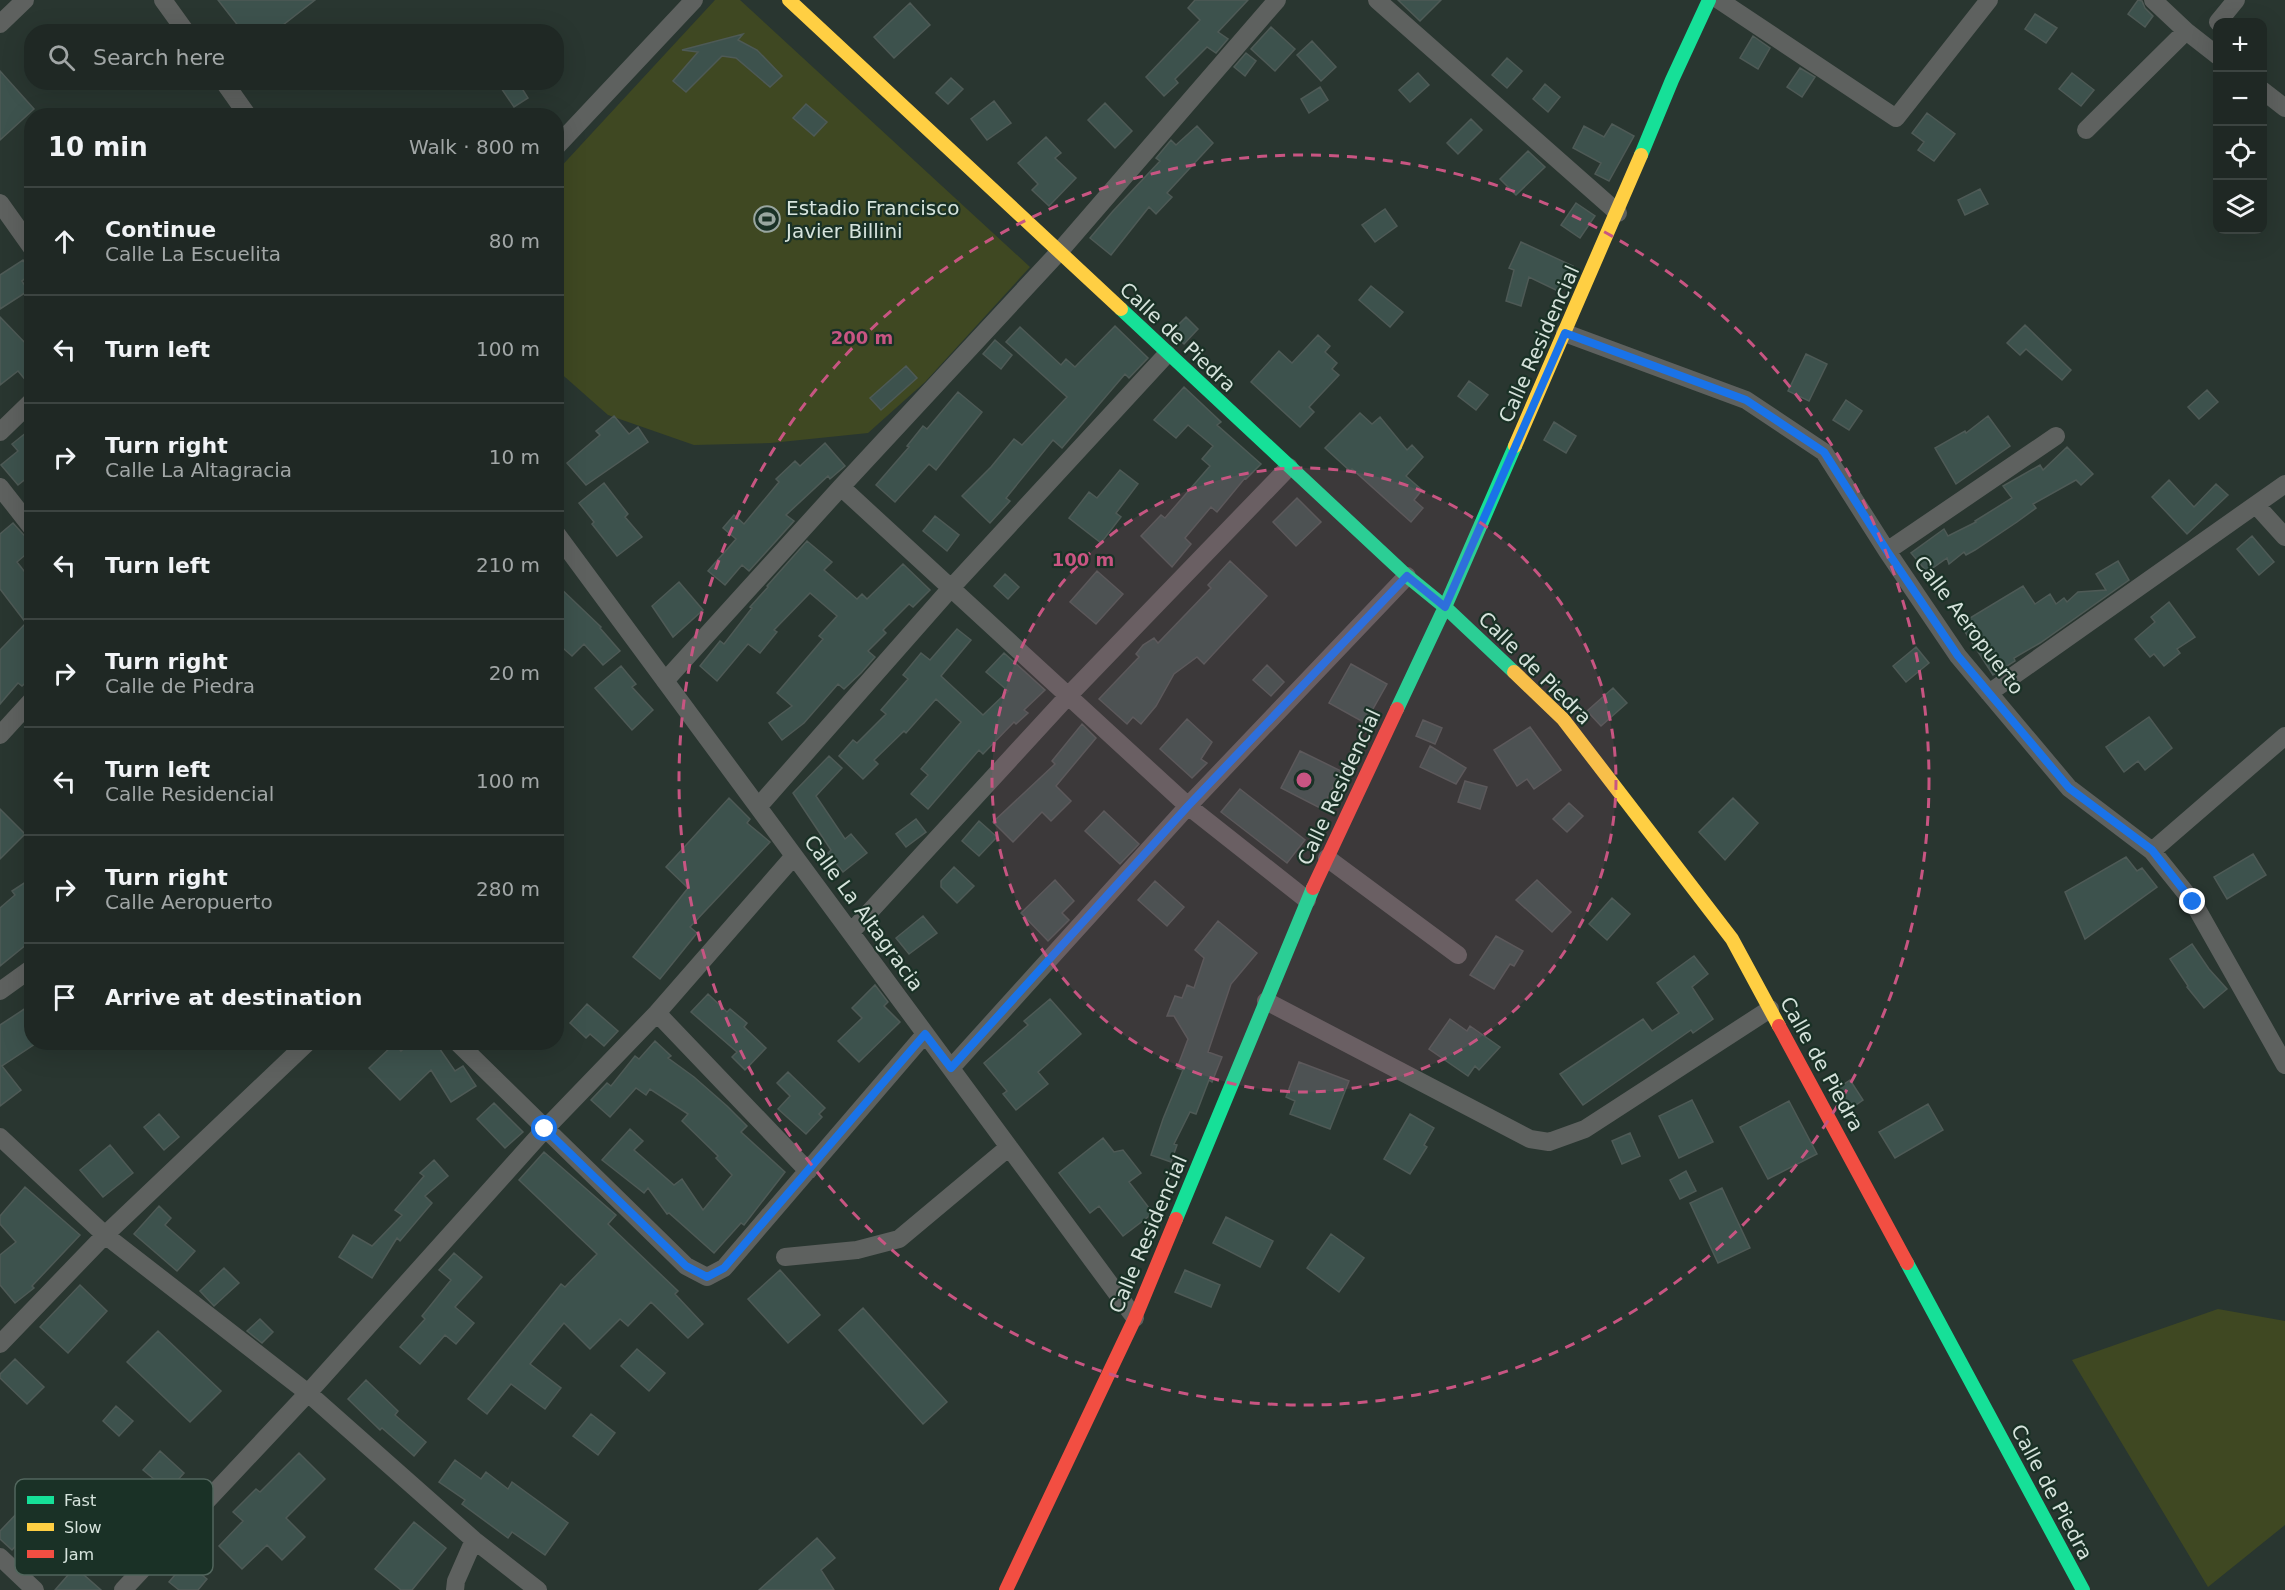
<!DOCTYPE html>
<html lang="en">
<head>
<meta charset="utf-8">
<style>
  body { margin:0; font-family:"DejaVu Sans",sans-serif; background:#27302c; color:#f1f3f6 }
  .controls { position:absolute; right:18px; top:18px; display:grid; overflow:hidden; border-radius:12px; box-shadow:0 6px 24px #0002 }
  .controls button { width:54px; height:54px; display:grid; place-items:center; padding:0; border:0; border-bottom:2px solid #3c4441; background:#1f2824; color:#f1f3f6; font:30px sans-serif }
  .stop { position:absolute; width:18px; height:18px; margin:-14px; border:4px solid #1a73e8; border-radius:50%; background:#fff }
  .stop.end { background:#1a73e8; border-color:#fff; box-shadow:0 2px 6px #0008 }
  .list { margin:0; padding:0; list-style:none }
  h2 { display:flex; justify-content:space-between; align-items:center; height:78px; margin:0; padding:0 24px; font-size:26px }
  h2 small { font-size:20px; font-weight:400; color:#a1a6a6 }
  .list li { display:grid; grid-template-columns:39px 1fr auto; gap:18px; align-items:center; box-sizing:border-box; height:108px; padding:0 24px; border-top:2px solid #3c4441 }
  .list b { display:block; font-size:22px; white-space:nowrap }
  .list p { margin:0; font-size:20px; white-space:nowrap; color:#a1a6a6 }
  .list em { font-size:20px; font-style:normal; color:#a1a6a6 }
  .icon { flex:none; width:33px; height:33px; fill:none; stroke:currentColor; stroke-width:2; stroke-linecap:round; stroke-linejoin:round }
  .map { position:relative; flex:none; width:2285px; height:1590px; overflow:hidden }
  .search { position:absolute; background:#1f2824; box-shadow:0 6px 24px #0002; left:24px; top:24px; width:540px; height:66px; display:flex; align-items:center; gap:15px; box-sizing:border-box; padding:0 21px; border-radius:24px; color:#a1a6a6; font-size:22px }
  .panel { position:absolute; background:#1f2824; box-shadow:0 6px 24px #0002; left:24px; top:108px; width:540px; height:942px; border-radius:24px }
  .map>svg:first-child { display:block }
</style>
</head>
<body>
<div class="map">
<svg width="2285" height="1590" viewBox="0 0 2285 1590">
  <rect width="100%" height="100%" fill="#293630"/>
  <path fill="#3f4822" d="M715,0H740L1030,267L925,382L868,433L771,443L694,445L608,415L557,370L556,172Z
    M2218,1309L2285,1321V1525L2208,1587L2072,1360Z"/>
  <path fill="#3d524d" stroke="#4e5a56" stroke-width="1.5" d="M218,0H315L274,32H243Z
    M1195,0H1248L1218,32L1228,39L1216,53L1207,47L1175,79L1178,83L1164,96L1146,77L1200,20L1188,8Z
    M1398,0H1441L1420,21Z
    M2138,0L2142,1L2145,8L2153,16L2145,27L2128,14Z
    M910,3L930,25L894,58L874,37Z
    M2035,14L2057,28L2046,43L2025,29Z
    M1271,27L1295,49L1275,71L1251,49Z
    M743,34L738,40L757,50L782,76L770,87L736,58L722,56L686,92L673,81L698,52L682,50Z
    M1753,36L1770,48L1758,69L1740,58Z
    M1312,41L1336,67L1321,81L1297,55Z
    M1246,53L1256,61L1245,76L1234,67Z
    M1507,58L1522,71L1507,88L1492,75Z
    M1800,68L1815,77L1802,97L1787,87Z
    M0,71L34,109L0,140Z
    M1418,73L1429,85L1410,102L1399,90Z
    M2072,73L2094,90L2081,106L2059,89Z
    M951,78L963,89L948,104L936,93Z
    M497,82H518L528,98L514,107Z
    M1545,84L1560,97L1548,112L1533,99Z
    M1320,87L1328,100L1309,113L1301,99Z
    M994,101L1011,123L987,140L971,119Z
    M1105,103L1132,131L1115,148L1088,120Z
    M806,104L827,122L814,136L793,118Z
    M1927,113L1955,134L1934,161L1918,150L1924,142L1912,133Z
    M1471,119L1482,130L1458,154L1447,143Z
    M1612,124L1634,136L1609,181L1595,174L1601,163L1573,148L1584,126L1604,137Z
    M1197,126L1213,143L1167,193L1172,197L1156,214L1149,207L1111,255L1090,238L1113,211L1160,161L1156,158L1171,140L1176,145Z
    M1046,137L1061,153L1055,158L1076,178L1049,206L1032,190L1038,184L1018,163Z
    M1528,151L1545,167L1516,195L1500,179Z
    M1980,189L1988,204L1965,215L1958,200Z
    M1576,203L1595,216L1580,238L1561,225Z
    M1385,209L1397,226L1375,242L1362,225Z
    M1521,242L1573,266L1560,292L1529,277L1521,306L1506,301L1514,270L1509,268Z
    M23,260L32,273L22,281L28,291L0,309V275Z
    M1371,286L1403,312L1390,327L1359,300Z
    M0,317L32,350V388L18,371L0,385Z
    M1186,317L1198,329L1184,344L1171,332Z
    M2025,325L2071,370L2062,380L2026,349L2020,355L2007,343Z
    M1115,326L1148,358L1129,378L1125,374L1062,448L1053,440L1006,498L1010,501L990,523L962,496L991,467L1014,439L1022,445L1067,397L1006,342L1020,327L1061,365L1066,359L1075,367Z
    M1318,335L1330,346L1325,352L1337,363L1332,369L1339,375L1309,407L1314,412L1300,427L1251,382L1279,351L1292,363Z
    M995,340L1012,355L1001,369L983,354Z
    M1806,354L1827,364L1809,401L1788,391Z
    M906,366L917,378L881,410L870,398Z
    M1469,381L1488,395L1476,410L1458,396Z
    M1184,387L1221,422L1217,425L1261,464L1246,479L1245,478L1217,512L1211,507L1185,538L1191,544L1172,567L1141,536L1161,515L1165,518L1210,466L1202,459L1213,446L1188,425L1176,438L1154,420Z
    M2207,390L2218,402L2199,419L2188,407Z
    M958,392L982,412L936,470L929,464L895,502L876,485L909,447L907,446L923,426L927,429Z
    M1846,400L1862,411L1849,430L1833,420Z
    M1360,413L1372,424L1380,417L1407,450L1412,445L1423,457L1406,476L1422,490L1414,500L1423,508L1411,522L1352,469L1350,471L1325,448Z
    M614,416L629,434L638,427L648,442L586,485L567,463L600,435L596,431Z
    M1988,416L2010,446L1956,484L1935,448L1965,431L1966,433Z
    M1554,422L1576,436L1566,453L1544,440Z
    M32,428V474L18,485L1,465L18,451L12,444Z
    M825,443L845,466L830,479L828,476L786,515L794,521L749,571L742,565L725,585L708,571L736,539L723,528L734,515L744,524L779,482L776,479L795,461L800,466Z
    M2067,447L2093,474L2081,485L2076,480L2033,504L2036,508L2017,522L1975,550L1966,555L1964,552L1949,564L1947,558L1927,572L1911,553L1944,529L1948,536L1976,522L1975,521L2012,498L2003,486L2040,465L2043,470Z
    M1120,470L1138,484L1116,513L1121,517L1101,543L1069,518L1089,492L1097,498Z
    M2169,480L2194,507L2216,484L2228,495L2187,534L2152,497Z
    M604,483L628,514L625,517L642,537L617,556L592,524L594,522L579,503Z
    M1297,498L1321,522L1296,546L1273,522Z
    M935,516L959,535L947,551L923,531Z
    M13,523L32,544V549L17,562L32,581V677L22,686L18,683L0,704V650L26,623L0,589V534Z
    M2252,536L2274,562L2259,575L2237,549Z
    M807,541L832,562L824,570L857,599L862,594L867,599L903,564L930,590L913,607L909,604L883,630L886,633L868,651L875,657L861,673L844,689L838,684L804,723L782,740L769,723L792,706L777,693L823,639L819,636L837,616L810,593L774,630L777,632L760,653L748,644L717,681L700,666L720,641L724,644L752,608L750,607L768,587L767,586Z
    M1230,561L1267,596L1204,664L1197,657L1174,674L1156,706L1141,724L1133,717L1127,724L1099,699L1139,657L1136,654L1143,645L1154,638L1158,643L1211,588L1208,585Z
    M2118,561L2129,580L2040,643L2014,658L2015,661L1993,675L1960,624L2023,586L2035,604L2050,594L2056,604L2064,598L2067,602L2078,592L2106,590L2096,574Z
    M1097,571L1123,594L1096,624L1070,602Z
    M1005,574L1019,587L1008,599L994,586Z
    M679,582L703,610L673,637L652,606Z
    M556,584L601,627L600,628L620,651L603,665L584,644L572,656L556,642Z
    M2169,602L2195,637L2177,649L2180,653L2164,666L2154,654L2150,657L2135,639L2155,622L2151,617Z
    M957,629L971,640L941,676L983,715L1008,691L986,672L1004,653L1045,690L1024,710L1028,713L1016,724L1014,722L983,754L979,750L928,809L911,794L928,775L921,769L961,722L936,699L906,733L904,731L874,760L878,764L863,779L839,756L853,740L857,743L886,714L881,710L908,679L903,675L921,653L930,660Z
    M1916,647L1929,663L1906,682L1893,666Z
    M1351,664L1387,684L1365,723L1329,703Z
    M1267,665L1284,682L1271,696L1253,680Z
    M621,666L636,684L632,687L653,710L632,730L595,688Z
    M1613,688L1627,703L1601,726L1587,711Z
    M2149,717L2172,748L2145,770L2138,761L2124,772L2106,747Z
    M1187,719L1212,742L1201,759L1207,763L1192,778L1160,749Z
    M1423,720L1442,728L1435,744L1416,736Z
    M1082,724L1096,738L1056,786L1071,801L1051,821L1042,812L1013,842L993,822L1055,764L1052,761Z
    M1530,727L1561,770L1534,789L1527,779L1517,786L1494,750Z
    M1430,746L1466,768L1456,784L1420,767Z
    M1300,751L1341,771L1322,809L1281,788Z
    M829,756L842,768L816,796L845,839L851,834L867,853L843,872L828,853L831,850L793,793Z
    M1465,781L1487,787L1480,809L1458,802Z
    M1240,789L1305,840L1287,863L1221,812Z
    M729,798L750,819L747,823L770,842L690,927L697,933L660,979L633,957L688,888L666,867Z
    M1733,798L1758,823L1725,860L1699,832Z
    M1569,803L1583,816L1567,832L1553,819Z
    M0,809L25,834L0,859Z
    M1104,811L1139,844L1120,864L1085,831Z
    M916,819L926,832L906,847L896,834Z
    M979,821L997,837L979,856L962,841Z
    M2253,854L2266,875L2227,899L2214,877Z
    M2126,857L2137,871L2142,868L2157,887L2085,939L2065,892Z
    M954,867L974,886L957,903L941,887V881Z
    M32,878V940L0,966V908L15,895L12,891Z
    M1055,880L1074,901L1062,913L1069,920L1048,941L1021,913Z
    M1537,880L1571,912L1552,932L1516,900Z
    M1155,881L1184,907L1167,926L1138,900Z
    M1612,898L1630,914L1607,940L1589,924Z
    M923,916L937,933L909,954L896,938Z
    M1218,921L1257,953L1231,984L1208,1052L1222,1057L1212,1082L1209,1080L1196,1114L1190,1112L1174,1144L1177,1145L1171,1162L1151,1155L1163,1119L1183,1070L1177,1068L1188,1039L1174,1016H1167L1175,996L1182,998L1187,985L1194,988L1204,958L1195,950Z
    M1496,936L1523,951L1514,966L1510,964L1494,989L1470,975Z
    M2192,944L2209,969L2227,989L2204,1008L2187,987L2188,986L2170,959Z
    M1694,956L1708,974L1692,987L1713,1019L1693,1033L1691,1030L1583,1105L1560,1074L1643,1019L1652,1031L1679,1013L1657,983Z
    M875,985L888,1002L884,1006L900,1022L859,1062L838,1041L862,1018L852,1008Z
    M708,994L727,1012L730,1009L747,1023L744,1027L766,1048L745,1070L732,1057L737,1052L691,1012Z
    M1050,999L1081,1034L1038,1072L1048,1084L1016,1110L1003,1094L1007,1091L984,1063L1028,1025L1024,1021Z
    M32,1004V1042L35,1044L2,1066L21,1090L0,1106V1025Z
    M587,1004L618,1031L604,1046L590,1034L586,1038L570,1023Z
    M1450,1019L1467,1031L1470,1026L1500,1047L1479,1070L1475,1066L1468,1076L1429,1049Z
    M655,1041L671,1056L668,1058L694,1077L727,1106L747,1126L741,1132L785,1172L744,1225L741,1223L714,1253L669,1213L667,1214L648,1188L644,1193L602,1160L630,1129L643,1141L634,1150L674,1185L682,1179L703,1210L732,1175L716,1158L718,1156L682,1121L688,1114L650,1089L646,1095L636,1088L610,1117L591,1100L607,1083L611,1086L635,1056L639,1059Z
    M413,1042H435L455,1071L463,1066L476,1086L451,1102L431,1070L400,1100L369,1068L394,1044L401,1051Z
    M1299,1062L1349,1081L1330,1129L1290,1114L1295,1101L1286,1097Z
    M788,1072L825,1108L819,1114L822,1117L806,1134L778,1109L790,1096L777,1083Z
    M1850,1080L1863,1100L1843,1114L1831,1093Z
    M1692,1100L1713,1142L1679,1158L1659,1116Z
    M1789,1101L1817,1154L1768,1179L1740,1127Z
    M494,1103L523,1132L505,1148L477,1119Z
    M1928,1104L1943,1130L1895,1158L1879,1132Z
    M159,1114L179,1137L164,1150L144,1127Z
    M1410,1114L1434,1128L1424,1145L1427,1147L1410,1174L1384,1159Z
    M1630,1133L1640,1156L1622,1164L1612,1141Z
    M1103,1138L1114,1152L1123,1150L1141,1173L1129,1182L1153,1213L1123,1236L1099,1206L1090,1213L1059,1173Z
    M110,1145L133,1173L103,1197L80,1170Z
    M544,1152L616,1215L608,1224L678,1291L675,1294L703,1324L688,1338L651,1302L628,1326L620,1319L590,1349L564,1323L530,1364L561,1388L545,1409L511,1384L487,1414L468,1399L561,1284L565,1287L597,1254L519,1180Z
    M434,1160L448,1176L425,1196L432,1203L400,1241L397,1238L372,1278L339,1257L353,1235L372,1246L402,1215L395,1210L424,1176L420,1173Z
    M1686,1171L1696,1191L1680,1199L1670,1180Z
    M25,1187L80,1235L32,1286L34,1288L15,1303L0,1285V1255L16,1242L0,1224V1216Z
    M1722,1188L1750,1248L1718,1263L1690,1203Z
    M159,1206L171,1218L165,1225L195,1251L177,1271L134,1234Z
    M1226,1217L1273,1241L1260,1267L1213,1243Z
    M1331,1234L1364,1258L1339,1292L1307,1268Z
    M454,1253L482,1277L455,1307L474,1323L456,1344L445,1335L420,1364L400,1347L425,1319L422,1316L451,1280L439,1270Z
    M224,1268L239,1283L214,1306L200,1291Z
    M780,1270L820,1315L788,1343L748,1299Z
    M1185,1270L1220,1285L1211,1307L1175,1292Z
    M80,1285L107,1311L68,1353L40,1327Z
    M863,1308L947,1402L923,1424L839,1330Z
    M260,1319L273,1332L262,1343L247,1331Z
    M158,1331L221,1391L190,1422L127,1362Z
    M637,1349L665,1373L649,1391L621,1366Z
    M15,1359L44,1387L27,1404L0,1378V1374Z
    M366,1380L398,1411L395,1415L426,1442L414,1456L382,1428L380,1430L348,1399Z
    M116,1406L133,1421L119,1436L103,1421Z
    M591,1414L615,1433L598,1455L573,1436Z
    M160,1451L184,1473L159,1501L167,1510L147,1530L143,1526L116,1557L78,1524L95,1505L105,1514L111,1507L120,1515L155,1480L143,1470Z
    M299,1453L325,1479L286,1518L305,1537L282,1560L267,1545L242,1569L219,1546L243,1521L233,1512L256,1489L260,1492Z
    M455,1460L481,1479L486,1472L508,1489L512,1482L568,1523L545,1555L512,1532L508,1538L462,1504L465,1500L439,1482Z
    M21,1509L36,1524L12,1550L0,1539V1531Z
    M414,1522L446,1548L412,1590H401L375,1569Z
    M817,1538L835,1558L821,1570L834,1590H759Z
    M186,1562L207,1579L198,1590H179L169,1582Z
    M75,1567L101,1590H55Z"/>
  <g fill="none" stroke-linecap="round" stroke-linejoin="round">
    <path stroke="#5e615f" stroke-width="18" d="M163,0L186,32
      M1377,0L1618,213
      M1719,0L1896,118L1989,0
      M2153,0L2186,31L2218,56
      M2218,22L2236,0
      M0,24L25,0
      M224,82L248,116
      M2262,90L2285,108
      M2086,130L2186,31
      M556,147L694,0
      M0,203L32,248
      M1565,333L1746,400L1824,452L1887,551L1958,656L2069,788L2152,851L2193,902L2285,1065
      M0,432L32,401
      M0,487L32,528
      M841,487L1188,806L1307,900
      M2256,505L2285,537
      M556,533L1135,1318
      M1887,551L2056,436
      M665,681L841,487L1059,252L1277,0
      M1989,693L2285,484
      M0,735L32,700
      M758,807L951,588L1167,354
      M2152,851L2285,736
      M1327,858L1458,955
      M851,932L1068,696L1289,467
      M0,991L32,968
      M1266,1001L1530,1139L1549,1142L1585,1129L1770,1009
      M657,1013L808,1171
      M457,1042L686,1266L707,1277L724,1268L925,1034
      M951,1068L1188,806L1407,576
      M0,1137L105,1235L308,1393L474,1540L538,1590
      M785,1257L857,1250L899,1239L1009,1147
      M0,1344L105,1235L308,1042
      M0,1557L35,1590
      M123,1590L308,1393L545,1129L657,1013L794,856
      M455,1590L456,1581L474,1540"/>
    <path stroke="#16e098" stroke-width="14" d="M1641,155L1672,80L1709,0
      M1121,309L1407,576L1445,607L1514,672
      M1397,709L1445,607L1515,446
      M1176,1219L1313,888
      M1907,1263L2083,1590"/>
    <path stroke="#ffcf43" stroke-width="14" d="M789,0L1121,309
      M1515,446L1641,155
      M1514,672L1563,719L1732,939L1779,1026"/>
    <path stroke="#f24e42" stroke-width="14" d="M1313,888L1397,709
      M1779,1026L1907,1263
      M1006,1590L1135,1318L1176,1219"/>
  </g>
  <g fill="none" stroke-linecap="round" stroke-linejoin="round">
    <path stroke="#1a73e8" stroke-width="8" d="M545,1129L686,1266L707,1277L724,1268L925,1034L951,1068L1188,806L1407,576L1445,607L1565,333L1746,400L1824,452L1887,551L1958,656L2069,788L2152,850L2193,902"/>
  </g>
  <circle cx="1304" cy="780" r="312" fill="#c85582" fill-opacity=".12"/>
  <g fill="none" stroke="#c85582" stroke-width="3" stroke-dasharray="10 8">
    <circle cx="1304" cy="780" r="312"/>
    <circle cx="1304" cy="780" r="625"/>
  </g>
  <defs>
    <g id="stadium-ring" transform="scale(1.35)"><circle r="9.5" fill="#1a3126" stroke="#99a6a0" stroke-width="1.5"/><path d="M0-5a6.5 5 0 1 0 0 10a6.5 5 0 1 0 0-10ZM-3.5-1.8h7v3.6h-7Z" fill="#99a6a0"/></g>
  </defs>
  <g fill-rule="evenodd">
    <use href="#stadium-ring" x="767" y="219"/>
  </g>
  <g text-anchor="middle" stroke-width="4.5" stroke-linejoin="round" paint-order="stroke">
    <g font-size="20" fill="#d6e3dc" stroke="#1a3126" text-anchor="start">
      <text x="786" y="215">Estadio Francisco<tspan x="786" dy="23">Javier Billini</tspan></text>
    </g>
    <g font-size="20" fill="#d6e3dc" stroke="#1a3126">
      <text transform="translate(1178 337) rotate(43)" y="7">Calle de Piedra</text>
      <text transform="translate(1539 344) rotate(-66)" y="7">Calle Residencial</text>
      <text transform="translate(1969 625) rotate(53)" y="7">Calle Aeropuerto</text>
      <text transform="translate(1535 668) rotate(45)" y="7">Calle de Piedra</text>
      <text transform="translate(1339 787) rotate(-65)" y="7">Calle Residencial</text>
      <text transform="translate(864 913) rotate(54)" y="7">Calle La Altagracia</text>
      <text transform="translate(1822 1064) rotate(61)" y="7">Calle de Piedra</text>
      <text transform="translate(1148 1234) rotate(-67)" y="7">Calle Residencial</text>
      <text transform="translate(2052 1492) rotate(62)" y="7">Calle de Piedra</text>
    </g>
  </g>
  <rect x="15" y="1479" width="198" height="96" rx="9" fill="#1a3126" stroke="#52665d" stroke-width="1.5"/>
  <rect x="27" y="1496" width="27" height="8" fill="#16e098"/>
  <rect x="27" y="1523" width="27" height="8" fill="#ffcf43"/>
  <rect x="27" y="1550" width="27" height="8" fill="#f24e42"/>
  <g font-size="16" fill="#d6e3dc">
    <text x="64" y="1506">Fast</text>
    <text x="64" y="1533">Slow</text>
    <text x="64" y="1560">Jam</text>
  </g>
  <circle cx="1304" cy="780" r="9" fill="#c85582" stroke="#1a3126" stroke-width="3"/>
  <g font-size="18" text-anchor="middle" font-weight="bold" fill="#c85582" stroke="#1a3126" stroke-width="4.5" stroke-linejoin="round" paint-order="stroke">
    <text x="862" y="344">200 m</text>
    <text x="1083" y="566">100 m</text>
  </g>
</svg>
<div class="controls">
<button>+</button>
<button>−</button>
<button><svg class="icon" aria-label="locate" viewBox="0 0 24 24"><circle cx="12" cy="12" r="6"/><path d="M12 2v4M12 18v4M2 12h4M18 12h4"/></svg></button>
<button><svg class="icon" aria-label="layers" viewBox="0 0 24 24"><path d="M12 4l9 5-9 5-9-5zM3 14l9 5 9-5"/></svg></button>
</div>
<div class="stop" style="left:545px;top:1129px"></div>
<div class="stop end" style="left:2193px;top:902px"></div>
<div class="search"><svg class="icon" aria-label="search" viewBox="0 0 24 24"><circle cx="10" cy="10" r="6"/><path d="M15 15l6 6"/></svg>Search here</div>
<section class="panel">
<h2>10 min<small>Walk · 800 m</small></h2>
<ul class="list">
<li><svg class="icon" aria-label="ahead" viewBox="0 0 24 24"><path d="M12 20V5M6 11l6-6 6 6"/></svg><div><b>Continue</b><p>Calle La Escuelita</p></div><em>80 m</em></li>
<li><svg class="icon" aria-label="left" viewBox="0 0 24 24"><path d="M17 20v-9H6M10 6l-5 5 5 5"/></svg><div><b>Turn left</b></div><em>100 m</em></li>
<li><svg class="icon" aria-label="right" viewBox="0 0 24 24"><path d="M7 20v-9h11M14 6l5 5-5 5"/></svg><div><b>Turn right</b><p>Calle La Altagracia</p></div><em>10 m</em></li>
<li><svg class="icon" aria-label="left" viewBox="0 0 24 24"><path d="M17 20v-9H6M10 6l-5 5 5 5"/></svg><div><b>Turn left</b></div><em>210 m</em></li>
<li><svg class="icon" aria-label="right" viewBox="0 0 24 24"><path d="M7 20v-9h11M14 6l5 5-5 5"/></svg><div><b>Turn right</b><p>Calle de Piedra</p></div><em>20 m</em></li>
<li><svg class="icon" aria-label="left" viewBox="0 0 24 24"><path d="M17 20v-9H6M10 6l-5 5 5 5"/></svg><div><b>Turn left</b><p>Calle Residencial</p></div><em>100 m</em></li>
<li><svg class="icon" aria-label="right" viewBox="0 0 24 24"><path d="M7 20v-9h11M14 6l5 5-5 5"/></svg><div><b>Turn right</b><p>Calle Aeropuerto</p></div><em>280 m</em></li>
<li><svg class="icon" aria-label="arrive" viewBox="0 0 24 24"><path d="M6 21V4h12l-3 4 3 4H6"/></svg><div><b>Arrive at destination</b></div></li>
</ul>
</section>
</div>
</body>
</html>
